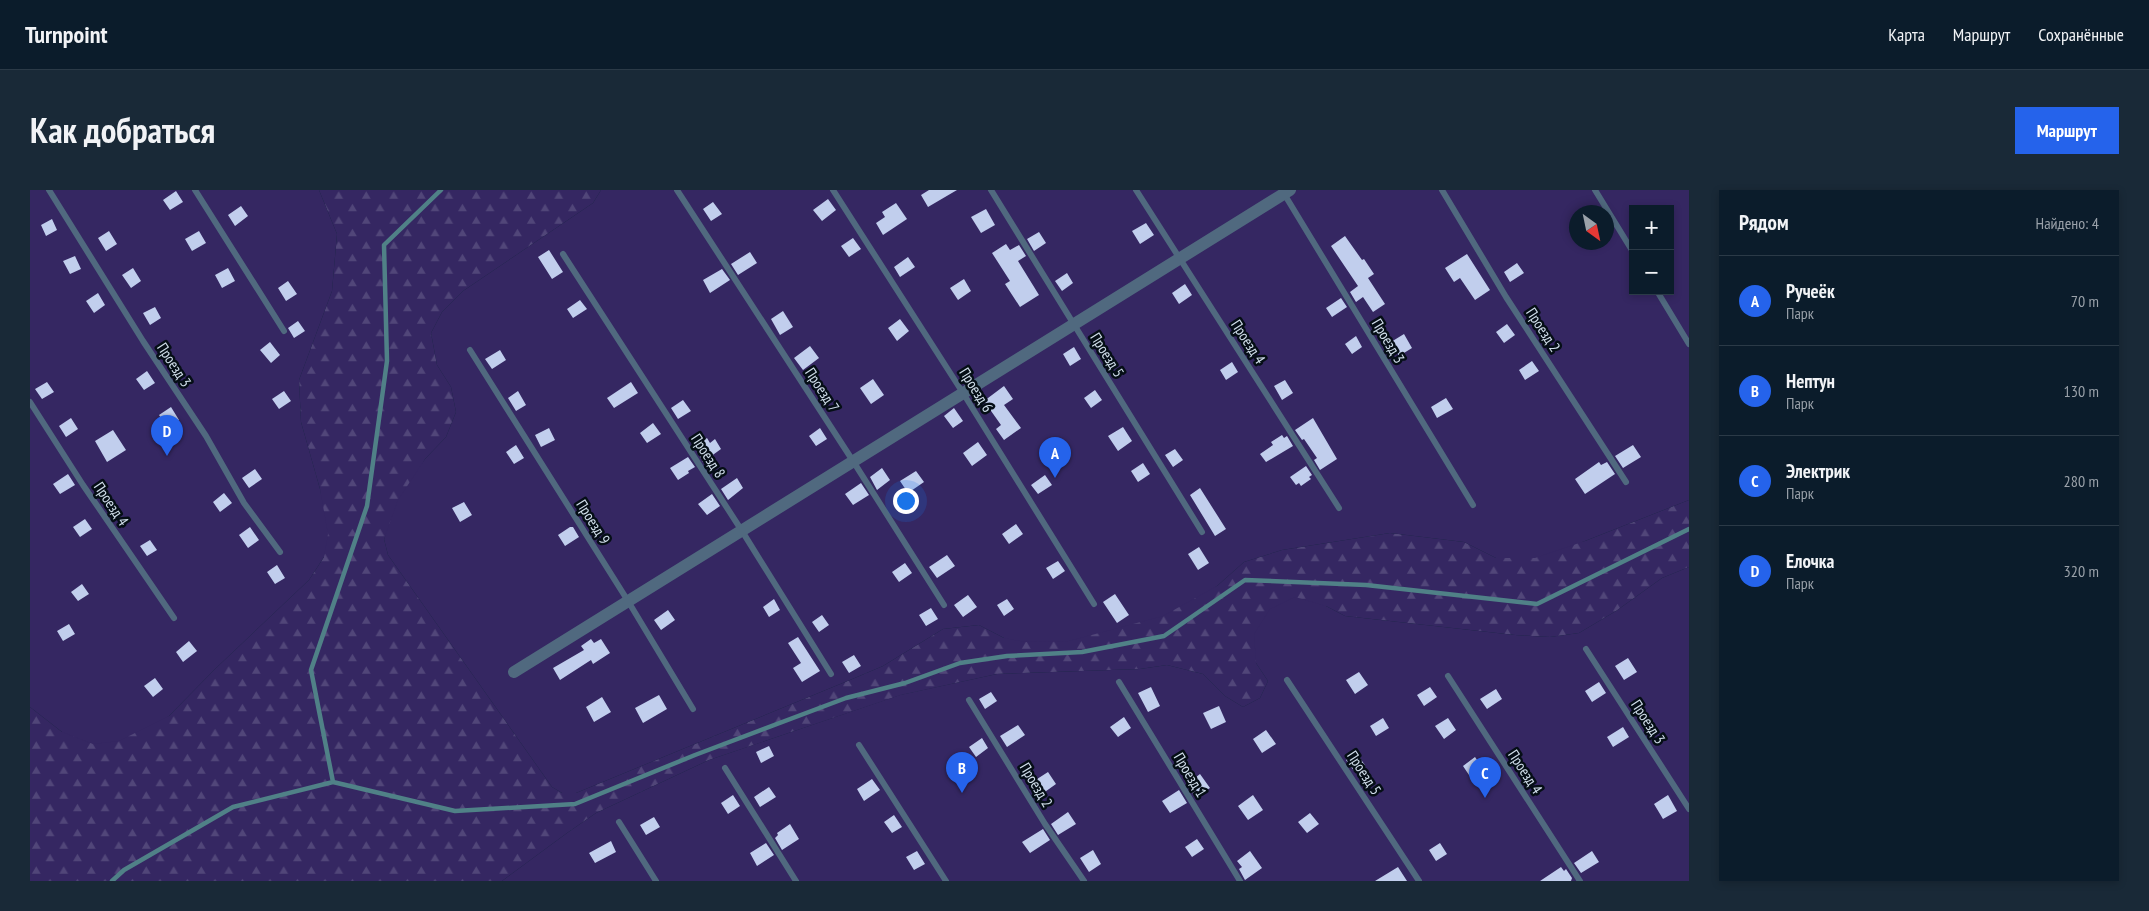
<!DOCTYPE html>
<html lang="ru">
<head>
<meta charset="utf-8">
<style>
  body { margin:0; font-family:"PT Sans Narrow",sans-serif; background:#192937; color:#f1f3f6 }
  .controls { position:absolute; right:15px; top:15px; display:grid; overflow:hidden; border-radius:0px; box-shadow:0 2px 8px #0003 }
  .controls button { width:45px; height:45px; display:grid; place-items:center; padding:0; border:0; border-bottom:1px solid #2b3a47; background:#0b1c2b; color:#f1f3f6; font:25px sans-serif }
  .compass { position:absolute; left:1539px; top:15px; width:45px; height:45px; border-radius:50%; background:#0b1c2b; box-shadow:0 2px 8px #0003; rotate:147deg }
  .you { position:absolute; left:875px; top:310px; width:18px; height:18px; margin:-12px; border:4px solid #fff; border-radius:50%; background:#1a73e8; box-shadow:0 0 0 8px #1a73e833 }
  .badge { display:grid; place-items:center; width:32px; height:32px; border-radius:50%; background:#2563eb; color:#fff; font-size:16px; font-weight:700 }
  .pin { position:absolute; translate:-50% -41px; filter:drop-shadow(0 1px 2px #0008) }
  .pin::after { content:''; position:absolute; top:26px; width:18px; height:15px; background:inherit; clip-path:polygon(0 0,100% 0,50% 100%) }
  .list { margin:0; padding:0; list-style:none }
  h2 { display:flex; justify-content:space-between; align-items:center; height:65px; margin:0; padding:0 20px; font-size:21px }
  h2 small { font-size:16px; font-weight:400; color:#9aa1a9 }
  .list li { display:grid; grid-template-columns:32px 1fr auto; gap:15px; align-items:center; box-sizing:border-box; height:90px; padding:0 20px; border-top:1px solid #2b3a47 }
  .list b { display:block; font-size:19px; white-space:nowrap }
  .list p { margin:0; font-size:16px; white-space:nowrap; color:#9aa1a9 }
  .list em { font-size:16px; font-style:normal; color:#9aa1a9 }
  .map { position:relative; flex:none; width:1659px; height:691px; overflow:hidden; border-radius:0px }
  header { display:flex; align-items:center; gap:30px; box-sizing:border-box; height:70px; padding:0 25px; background:#0b1c2b; border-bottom:1px solid #2b3a47 }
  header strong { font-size:24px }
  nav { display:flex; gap:28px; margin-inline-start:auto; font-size:18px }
  .intro { display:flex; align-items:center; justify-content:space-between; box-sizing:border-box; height:120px; padding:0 30px }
  h1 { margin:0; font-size:35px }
  .button { padding:12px 22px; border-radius:0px; background:#2563eb; color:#fff; font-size:18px; font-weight:700 }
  main { display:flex; gap:30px; padding:0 30px }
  aside { flex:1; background:#0b1c2b; border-radius:0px; box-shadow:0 2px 8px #0003 }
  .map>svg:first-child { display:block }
</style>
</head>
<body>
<header>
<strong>Turnpoint</strong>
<nav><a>Карта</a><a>Маршрут</a><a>Сохранённые</a></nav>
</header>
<div class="intro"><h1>Как добраться</h1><a class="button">Маршрут</a></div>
<main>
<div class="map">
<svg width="1659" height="691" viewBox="0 0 1659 691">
  <defs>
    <pattern id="forest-firs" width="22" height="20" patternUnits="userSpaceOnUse" patternTransform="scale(1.25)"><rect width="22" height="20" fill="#352762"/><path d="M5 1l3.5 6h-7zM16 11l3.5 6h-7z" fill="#514679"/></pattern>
  </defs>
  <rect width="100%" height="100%" fill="#0f2639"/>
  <path fill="url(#forest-firs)" d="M289,0H571L563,13L433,101L412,122L401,143L407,175L421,197L426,222L416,247L395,269L354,349L358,365L522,597L532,603H546L820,490L853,476L913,439L949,435L974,448L1187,396L1214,372L1252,360L1360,343L1434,352L1466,368L1555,351L1659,310V377L1632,388L1586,421L1549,443L1520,447L1485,445L1315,426L1296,416L1226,473L1238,491L1230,508L1213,517L1195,506L1173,484L1137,475L1110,479L967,484L871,505L679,570L566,623L537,643L472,691H0V517L32,542L139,526L185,479L279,390L294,367L290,299L271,232L269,190L302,101L307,44Z"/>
  <path fill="#352762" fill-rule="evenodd" d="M0,0H289L307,44L302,101L269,190L271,232L290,299L298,344L294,367L279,390L185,479L139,526L89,551L63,554L32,542L0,517Z
    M571,0H1659V310L1555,351L1505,368H1466L1434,352L1360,343L1252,360L1214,372L1187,396L1133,426L1039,451L995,452L974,448L949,435L913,439L853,476L820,490L546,603H532L522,597L358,365L354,349L368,310L395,269L416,247L426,222L421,197L407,175L401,143L412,122L433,101L563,13ZM1603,19H1640V101H1603ZM1546,22H1576V52H1546Z
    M1659,377V691H472L537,643L566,623L679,570L870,505L967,484L1110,479L1137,475L1173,484L1195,506L1213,517L1230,508L1238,491L1226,473L1224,444L1240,419L1265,407L1296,416L1315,426L1485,445L1520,447L1549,443L1586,421L1632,388Z"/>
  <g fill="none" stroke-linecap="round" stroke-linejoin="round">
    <path stroke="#508187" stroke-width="4.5" d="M303,592L281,480L337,316L357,171L354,55L411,0
      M82,691L94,680L203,617L303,592L425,621L545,614L665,565L816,508L875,493L930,473L977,466L1052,462L1134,446L1215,390L1336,395L1507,414L1659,339"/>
  </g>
  <path fill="#c1ceed" d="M899,0H927L898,17L891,5Z
    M146,1L153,12L140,20L133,10Z
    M798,9L806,20L792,31L783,20Z
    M683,12L692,24L681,31L673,19Z
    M866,13L877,29L853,45L846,33L855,27L852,22Z
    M211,16L218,26L205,36L198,25Z
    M956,19L965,35L951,43L941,27Z
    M22,29L27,40L16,46L11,35Z
    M1116,33L1124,45L1110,54L1102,41Z
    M79,41L87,54L76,61L68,48Z
    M169,41L176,53L162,61L155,49Z
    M1009,42L1016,53L1004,61L997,49Z
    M1315,46L1332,70L1334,69L1344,84L1338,88L1355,114L1343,122L1333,107L1326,112L1320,102L1328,96L1301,56Z
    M823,48L831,59L819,67L811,56Z
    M976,54L980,60L989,55L996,66L988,71L1009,105L990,117L975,94L980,91L962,63Z
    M519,60L533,82L522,89L508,67Z
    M720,62L727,73L708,85L701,74Z
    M1437,64L1460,100L1445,110L1430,88L1424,92L1415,78Z
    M45,66L51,79L40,84L33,71Z
    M878,67L885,77L870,87L864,77Z
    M1487,73L1494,83L1480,92L1474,82Z
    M103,78L111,91L101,98L92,85Z
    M198,78L205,91L192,98L185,85Z
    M692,79L700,90L680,103L673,90Z
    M1037,83L1043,93L1032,101L1025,91Z
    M934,89L941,101L928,110L920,98Z
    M258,91L267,104L256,111L248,98Z
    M1155,94L1162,105L1149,114L1142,103Z
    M68,103L75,115L64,123L56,111Z
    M1311,108L1317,117L1302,127L1296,118Z
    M550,110L557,119L543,128L537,119Z
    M125,117L131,128L120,135L113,123Z
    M753,121L763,137L750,145L741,129Z
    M870,129L879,141L867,151L858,138Z
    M268,131L275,141L264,148L258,138Z
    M1477,134L1485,145L1474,153L1466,142Z
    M1374,144L1382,158L1369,166L1361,152Z
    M1326,146L1332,157L1322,164L1315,154Z
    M240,152L250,165L241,173L230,160Z
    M780,156L789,168L773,180L764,168Z
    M1044,157L1051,169L1040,176L1033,164Z
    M470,160L476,170L462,179L455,169Z
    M1502,171L1509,181L1495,190L1489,180Z
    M1202,172L1208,182L1196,190L1190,180Z
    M117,181L125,193L114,200L106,189Z
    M843,189L854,205L841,214L830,198Z
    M1255,190L1263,203L1252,210L1244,196Z
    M17,192L24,202L12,209L5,199Z
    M601,192L608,203L584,218L577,208Z
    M974,196L983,209L974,215L991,238L974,250L966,239L971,235L954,211Z
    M1065,200L1072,210L1061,218L1054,208Z
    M254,201L261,211L249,219L242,209Z
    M488,201L496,215L486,221L478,208Z
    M1416,208L1423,219L1407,228L1401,217Z
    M653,210L661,221L648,229L641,218Z
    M141,217L149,230L137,237L129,225Z
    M924,218L933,231L923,238L914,226Z
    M41,228L48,239L36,247L29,236Z
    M1283,228L1307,269L1290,280L1284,270L1287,268L1274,249L1272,250L1265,240Z
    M623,233L631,244L617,253L610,243Z
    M1093,237L1102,251L1088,261L1078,246Z
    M519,238L525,250L511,257L505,245Z
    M790,238L797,249L786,256L779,246Z
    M83,240L96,260L77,272L65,251Z
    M1252,245L1254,248L1257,246L1263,256L1236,272L1230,264L1243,255L1241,252Z
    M677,248L680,253L685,249L691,259L673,272L665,256Z
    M948,252L957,265L942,276L933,263Z
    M486,255L494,268L484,274L476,262Z
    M1603,255L1611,267L1593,278L1585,266Z
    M1145,259L1153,270L1143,277L1135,265Z
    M658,267L665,277L658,281L659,283L648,290L640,278Z
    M1569,272L1571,275L1577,272L1585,284L1555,304L1545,289Z
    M1113,273L1120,284L1108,292L1101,281Z
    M1276,276L1282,285L1279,287L1281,289L1271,296L1269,293L1266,295L1260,287Z
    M852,278L860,290L847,300L840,287Z
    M225,279L232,289L219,298L212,288Z
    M886,281L894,292L878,303L870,291Z
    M38,284L45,295L30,304L23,294Z
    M1015,285L1022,295L1008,304L1001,295Z
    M707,288L713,298L698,310L691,299Z
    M831,293L839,305L823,315L815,304Z
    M1170,298L1196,339L1185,346L1160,305Z
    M194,303L202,313L190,322L183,312Z
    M682,304L690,316L677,325L668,314Z
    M434,312L442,325L430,332L422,318Z
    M55,329L62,339L50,347L43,337Z
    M986,334L993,344L979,354L972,344Z
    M220,337L229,350L218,358L209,345Z
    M540,337H543L549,347L535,356L528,345Z
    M120,350L127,360L117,366L110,356Z
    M1169,357L1179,373L1168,380L1158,364Z
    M917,365L925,376L907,388L899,377Z
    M1028,371L1035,381L1023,389L1016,378Z
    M875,373L882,383L869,392L862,382Z
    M247,375L255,388L245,394L237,382Z
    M52,394L59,404L48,411L41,402Z
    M1085,404L1099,425L1087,433L1073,412Z
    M938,405L947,417L933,427L924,415Z
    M744,409L750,420L739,427L733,417Z
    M977,409L984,419L974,426L967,415Z
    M901,418L908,429L896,436L889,425Z
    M638,420L645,430L631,440L624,430Z
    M792,425L799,435L789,442L782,432Z
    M39,434L45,444L33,451L27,441Z
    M768,447L790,481L772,492L763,478L771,473L758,453Z
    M561,449L564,453L571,449L580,463L563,474L561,470L530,490L523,478L554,460L551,456Z
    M159,451L167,461L153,472L146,462Z
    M824,465L831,476L819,483L812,472Z
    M1598,468L1607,482L1594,490L1585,476Z
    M1329,482L1338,495L1325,504L1316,490Z
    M125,488L133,499L123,507L114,496Z
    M1569,492L1576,503L1562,512L1555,501Z
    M1121,497L1130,516L1118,522L1108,503Z
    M1400,497L1407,507L1394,516L1387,505Z
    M1466,499L1472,509L1457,519L1450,509Z
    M961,502L967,511L955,519L949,509Z
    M629,505L637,519L613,533L605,518Z
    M572,507L581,522L564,532L556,517Z
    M1189,516L1196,532L1181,539L1173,523Z
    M1094,527L1101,538L1088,547L1080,537Z
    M1353,528L1359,538L1346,546L1340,536Z
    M1418,528L1426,540L1414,549L1405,536Z
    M988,535L995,545L977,557L970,546Z
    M1593,537L1599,547L1583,557L1577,547Z
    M1236,540L1246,554L1232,563L1223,549Z
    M952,548L958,558L946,567L939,557Z
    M739,556L744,566L731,573L726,562Z
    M1326,563L1335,575L1325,582L1316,570Z
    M1445,567L1454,580L1441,588L1433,576Z
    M1018,582L1026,594L1012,604L1004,591Z
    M1170,584L1180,598L1165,607L1157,594Z
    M842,589L850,600L834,611L827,599Z
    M739,597L746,607L730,617L724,607Z
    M1149,600L1157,613L1140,623L1132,611Z
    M703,605L710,616L698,624L691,613Z
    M1223,605L1233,620L1218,630L1208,616Z
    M1638,605L1647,621L1633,629L1624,614Z
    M1038,622L1046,634L1028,645L1021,634Z
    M1280,623L1289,634L1277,643L1268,632Z
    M864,625L872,637L862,643L854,632Z
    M624,627L630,637L616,645L610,635Z
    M760,634L769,649L752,660L745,648L748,645L747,643Z
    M1013,639L1020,650L1000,663L992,652Z
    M1167,649L1174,659L1162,667L1155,657Z
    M581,651L586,662L565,673L559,663Z
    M736,653L744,665L727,676L720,663Z
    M1410,653L1417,664L1406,671L1399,660Z
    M1063,660L1071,674L1059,682L1050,668Z
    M887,661L895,674L884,680L876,667Z
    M1220,661L1232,678L1215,690L1209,679L1212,677L1207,671Z
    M1562,661L1569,672L1551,683L1544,673Z
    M1368,677L1377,691H1345Z
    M1531,677L1534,681L1536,679L1542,688L1541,691H1510Z"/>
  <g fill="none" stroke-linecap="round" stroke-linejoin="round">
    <path stroke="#50697f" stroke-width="6" d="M19,0L113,151L176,246L214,313L250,362
      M165,0L254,141
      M647,0L823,271L914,415
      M803,0L933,203L1064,414
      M961,0L1172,342
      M1106,0L1309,318
      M1412,0L1476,107L1596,292
      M1565,0L1603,62
      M1253,2L1443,315
      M533,64L712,341L801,484
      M1627,101L1659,154
      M440,160L598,411L663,519
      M0,212L53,295L144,428
      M1556,459L1659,619
      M1418,486L1550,691
      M1257,490L1389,691
      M1089,492L1210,691
      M939,510L1015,634L1054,691
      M829,555L916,691
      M695,578L766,691
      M589,632L626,691"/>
    <path stroke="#50697f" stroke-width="12" d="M484,482L1260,0"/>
  </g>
  <g text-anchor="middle" stroke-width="5" stroke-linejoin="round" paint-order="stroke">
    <g font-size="15" fill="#d2e0ec" stroke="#050e16">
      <text transform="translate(1513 140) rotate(57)" y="5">Проезд 2</text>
      <text transform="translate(1358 151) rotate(59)" y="5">Проезд 3</text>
      <text transform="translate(1218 152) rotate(57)" y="5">Проезд 4</text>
      <text transform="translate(1077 165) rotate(58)" y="5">Проезд 5</text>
      <text transform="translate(144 175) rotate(57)" y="5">Проезд 3</text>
      <text transform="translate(792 200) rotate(57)" y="5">Проезд 7</text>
      <text transform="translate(946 200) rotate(58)" y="5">Проезд 6</text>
      <text transform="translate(678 266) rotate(57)" y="5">Проезд 8</text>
      <text transform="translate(81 314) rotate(56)" y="5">Проезд 4</text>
      <text transform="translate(563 332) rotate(58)" y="5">Проезд 9</text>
      <text transform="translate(1618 532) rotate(57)" y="5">Проезд 3</text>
      <text transform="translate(1495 582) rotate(57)" y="5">Проезд 4</text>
      <text transform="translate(1334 583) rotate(57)" y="5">Проезд 5</text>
      <text transform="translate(1160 585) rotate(59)" y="5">Проезд 1</text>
      <text transform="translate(1006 595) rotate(59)" y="5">Проезд 2</text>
    </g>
  </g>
</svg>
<div class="controls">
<button>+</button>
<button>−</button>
</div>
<svg class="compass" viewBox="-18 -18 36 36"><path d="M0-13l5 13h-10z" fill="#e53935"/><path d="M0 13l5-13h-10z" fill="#9aa1a9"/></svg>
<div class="you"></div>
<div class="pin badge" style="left:1025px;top:288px">A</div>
<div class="pin badge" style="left:932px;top:603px">B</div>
<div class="pin badge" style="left:1455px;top:608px">C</div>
<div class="pin badge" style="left:137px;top:266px">D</div>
</div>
<aside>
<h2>Рядом<small>Найдено: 4</small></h2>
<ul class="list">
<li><span class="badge">A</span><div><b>Ручеёк</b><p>Парк</p></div><em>70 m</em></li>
<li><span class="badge">B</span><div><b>Нептун</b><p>Парк</p></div><em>130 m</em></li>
<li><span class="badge">C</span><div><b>Электрик</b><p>Парк</p></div><em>280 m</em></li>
<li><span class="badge">D</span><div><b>Елочка</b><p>Парк</p></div><em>320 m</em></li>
</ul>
</aside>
</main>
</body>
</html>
